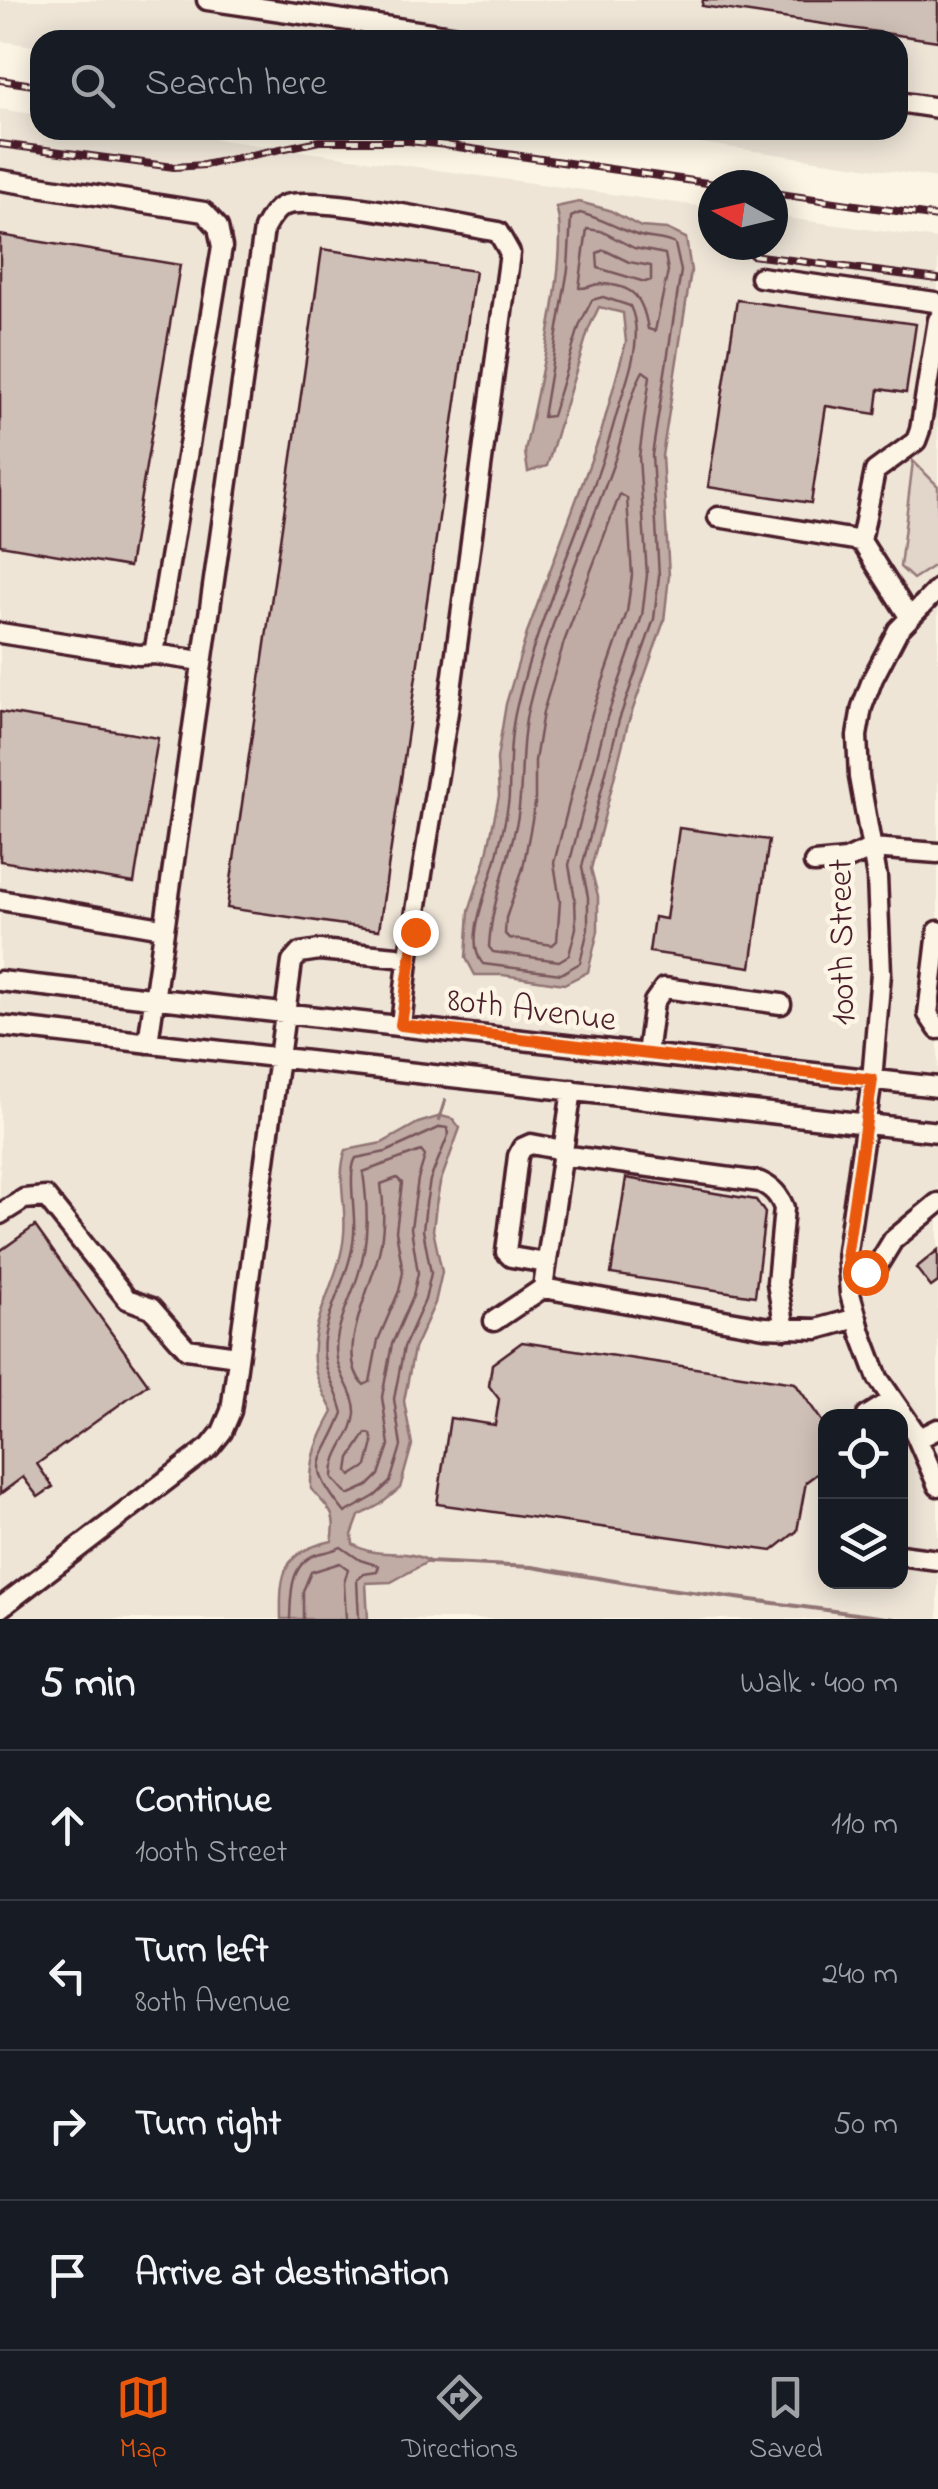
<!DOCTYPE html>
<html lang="en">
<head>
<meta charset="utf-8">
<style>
  body { margin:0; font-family:"Indie Flower",sans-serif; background:#20242c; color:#f1f3f6 }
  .controls { position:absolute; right:30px; bottom:30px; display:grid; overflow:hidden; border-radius:20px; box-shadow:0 5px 25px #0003 }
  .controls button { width:90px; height:90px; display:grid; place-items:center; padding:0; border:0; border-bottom:2px solid #363941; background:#171b24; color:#f1f3f6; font:50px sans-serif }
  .compass { position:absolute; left:698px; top:170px; width:90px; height:90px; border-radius:50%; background:#171b24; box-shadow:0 5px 25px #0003; rotate:278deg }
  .stop { position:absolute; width:30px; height:30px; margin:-22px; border:8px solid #ea580c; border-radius:50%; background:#fff }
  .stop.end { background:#ea580c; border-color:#fff; box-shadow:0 2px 10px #0008 }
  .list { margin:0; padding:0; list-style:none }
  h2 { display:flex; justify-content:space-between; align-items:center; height:130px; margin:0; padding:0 40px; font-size:42px }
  h2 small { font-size:32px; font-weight:400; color:#9ea1a6 }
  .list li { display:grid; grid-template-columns:65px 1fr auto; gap:30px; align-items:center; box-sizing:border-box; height:150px; padding:0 40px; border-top:2px solid #363941 }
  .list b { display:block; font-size:38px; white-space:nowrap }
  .list p { margin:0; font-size:32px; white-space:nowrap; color:#9ea1a6 }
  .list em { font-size:32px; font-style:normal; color:#9ea1a6 }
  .icon { flex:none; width:55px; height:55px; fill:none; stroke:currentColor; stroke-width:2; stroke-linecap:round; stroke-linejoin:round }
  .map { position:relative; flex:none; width:938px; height:1619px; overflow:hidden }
  .search { position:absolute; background:#171b24; box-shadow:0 5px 25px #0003; left:30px; right:30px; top:30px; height:110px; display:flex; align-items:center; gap:25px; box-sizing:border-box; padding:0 35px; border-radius:30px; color:#9ea1a6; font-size:38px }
  .sheet { height:730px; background:#171b24 }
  nav { display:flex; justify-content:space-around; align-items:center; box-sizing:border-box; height:140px; border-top:2px solid #363941; background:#171b24; font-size:28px; color:#9ea1a6 }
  nav a { display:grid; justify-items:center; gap:5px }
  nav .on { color:#ea580c }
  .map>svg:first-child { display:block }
</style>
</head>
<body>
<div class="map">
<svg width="938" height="1619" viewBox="0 0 938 1619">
  <rect width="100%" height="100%" fill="#fcf5e5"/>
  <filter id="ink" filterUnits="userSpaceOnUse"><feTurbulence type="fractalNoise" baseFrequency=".01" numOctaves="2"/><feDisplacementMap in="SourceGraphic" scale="20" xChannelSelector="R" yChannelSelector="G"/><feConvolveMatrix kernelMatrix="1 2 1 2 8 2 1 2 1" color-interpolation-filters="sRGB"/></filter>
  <g filter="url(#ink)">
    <path fill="#eee5d7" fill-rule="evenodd" d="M0,0H938V178L612,130H898V40H40V47L0,41Z
      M0,109L40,115V130H150L713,208V245H773V216L938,239V1619H0ZM826,1416H900V1582H826Z"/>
    <path fill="#e2d5ca" stroke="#967a7a" stroke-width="2.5" d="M913,461L938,486V563L913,579L900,567Z"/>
    <path fill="#c0aca5" stroke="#917474" stroke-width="2.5" d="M579,202L609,210L641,227L667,229L686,238L691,271L662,456L669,576L664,621L628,723L591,869L598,896V931L588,972L564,984L503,975H475L466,958L469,911L486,858L499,796L497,759L506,704L528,630L601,433L626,342L623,313L599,307L589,328L547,466L528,472L525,452C535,398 572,251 556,207Z
      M441,1116L453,1119L460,1128L440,1183L436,1205L433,1230L442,1272L435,1303L414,1349L404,1401L412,1445L400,1488L381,1504L359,1516L352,1535L353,1544C379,1561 400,1546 429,1561L391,1582L366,1583L368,1619H281C280,1573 282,1552 332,1541C338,1513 329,1509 311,1489C310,1457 318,1439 333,1412C326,1398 318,1384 315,1369C306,1322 341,1280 344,1234C347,1205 336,1177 346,1150L382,1143L418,1123Z"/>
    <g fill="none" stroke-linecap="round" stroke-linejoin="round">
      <path stroke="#79575c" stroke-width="2.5" d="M580,213C600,218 615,227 634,234C648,240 661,237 675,244L681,271L652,455L659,576L654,619L619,720L582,867L588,897V929L580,963L561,974L483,964C462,941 491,883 497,855C501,836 508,815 509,795C510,764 509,737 517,705C541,606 589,514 616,416C625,383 646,339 630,306L603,297L592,300L580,324L552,416L543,417L568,269L571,217Z
        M587,229L601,231L634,248L665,254L668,271L655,331L648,329C643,299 635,285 601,284C592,284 587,289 579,288Z
        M604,250L629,262L651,266V280L645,282L598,268L597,253Z
        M643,371L650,376L639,457L647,575L642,616L607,717L569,865L575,899L576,928L569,955L559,961L493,952L489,947C491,904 508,864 517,821C524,784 519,747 528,709C548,625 584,545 613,465C624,435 628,398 643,371Z
        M620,494L627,498L632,575L627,612L592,713L554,863L560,901L557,941L552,945L509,938L505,934L506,918L523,868L535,804V761L543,712L564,642Z
        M441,1127L447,1128L449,1133L430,1180L426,1204L423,1230L431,1273L425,1300L404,1347L394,1399L401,1446L390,1482L375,1496L345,1513C303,1461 322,1467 343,1413C337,1387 320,1368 324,1339C329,1303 352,1271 354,1234C356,1214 347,1172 356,1158L386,1152Z
        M421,1151L425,1156L418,1179L411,1228L418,1273L413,1296L392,1344L382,1397L389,1445L379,1475L368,1486L348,1495L333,1478C332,1450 354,1436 355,1413C356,1389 331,1371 337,1339C340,1316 353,1294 359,1272C369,1239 368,1207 363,1172Z
        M397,1178L402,1183L396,1231L403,1272L399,1291L378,1340L370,1382L364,1385C333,1353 373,1287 380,1248C384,1228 384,1204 381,1184Z
        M366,1433L371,1434L373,1443L367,1466L351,1476L348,1471L350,1458Z
        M290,1619C291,1595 289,1564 317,1554C326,1552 333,1551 341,1547L360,1560L379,1566L377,1572L364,1574L357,1580L359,1619
        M303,1619V1591L311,1572L340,1563L348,1569L344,1583L346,1619"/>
      <path stroke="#917474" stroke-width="4" d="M439,1120L445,1101
        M428,1562L532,1567L639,1585L894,1619"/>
    </g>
    <path fill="#cfc0b7" stroke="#4a1f2b" stroke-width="2.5" d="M703,0H938V41L702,6Z
      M0,235L180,265L129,567L0,545Z
      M322,249L475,271L379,930L227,908Z
      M737,300L916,324L906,393L879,389L876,414L826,406L811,503L708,487Z
      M0,712L158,738L134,883L0,861Z
      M679,828L769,840L751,967L649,952L654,917L666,919Z
      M626,1178L756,1200L765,1213L755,1296L611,1274Z
      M35,1226L148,1384L37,1464L53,1487L38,1497L23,1477L0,1494V1251Z
      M938,1250V1282L931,1287L916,1268Z
      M522,1342L795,1383L826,1427L818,1473L806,1482L797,1531L772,1551L437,1504L450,1418L495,1425L499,1399L489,1386L492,1364Z"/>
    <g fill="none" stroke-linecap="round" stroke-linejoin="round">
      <g stroke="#4a1f2b" stroke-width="25">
        <path id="minor" d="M207,0L479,40
          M898,102L938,108
          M0,180L204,212L218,227L222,247L154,654L139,655L0,633
          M760,277L935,302L938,305
          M718,517L861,541L910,618
          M861,541L875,471L916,441L920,430L938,320
          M938,589L898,630L873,678L862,707L857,736L859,777L877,877L881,973L872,1080L847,1251L850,1294L861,1333L878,1378L913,1429L938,1486
          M154,654L201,661
          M814,863L846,860L872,848L938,853
          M0,900L162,928
          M938,931L928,1014L938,1029
          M0,981L938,1087
          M0,1026L938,1132
          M148,1043L264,229C269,220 274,210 283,206C311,193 460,225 498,232L510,253L448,712L408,961
          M647,1054L654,1002L664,988L781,1004
          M572,1090L543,1288L764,1327L817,1329L857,1318
          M562,1155L760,1182C773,1188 779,1195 784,1208L777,1283L785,1329
          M0,1214L24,1199L46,1197L127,1299L151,1308L187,1349L237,1356
          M546,1263L511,1257L506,1252L518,1156L522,1148L531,1144L563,1150
          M849,1278L879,1263L893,1240L938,1203
          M494,1321L543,1288
          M867,1416L893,1400
          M918,1439L938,1429
          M900,1555L938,1560
          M0,1608L210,1447L222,1432L231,1411L292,962L300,953L319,950L397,957L408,961L401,1025"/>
      </g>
      <use href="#minor" stroke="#fcf5e5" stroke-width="18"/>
      <g stroke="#4a1f2b" stroke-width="8">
        <path id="rail" d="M0,80L40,86
          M0,144L174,167L204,165L319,141H409L456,146
          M444,145L721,185
          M773,193L938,217
          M752,255L938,279"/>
      </g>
      <use href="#rail" stroke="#fcf5e5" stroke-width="4" stroke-dasharray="11" stroke-linecap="butt"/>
    </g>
  </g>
  <g fill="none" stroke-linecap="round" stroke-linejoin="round" filter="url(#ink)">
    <path stroke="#ea580c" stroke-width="12" d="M415,932L401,1025L872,1080L847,1251L849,1278L865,1272"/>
  </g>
  <g text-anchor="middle" stroke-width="9" stroke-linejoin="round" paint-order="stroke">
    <g font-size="35" fill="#4a1f2b" stroke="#fcf5e5">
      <text transform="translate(840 942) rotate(-91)" y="12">100th Street</text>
      <text transform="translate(532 1008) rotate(7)" y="12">80th Avenue</text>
    </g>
  </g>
</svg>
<div class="controls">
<button><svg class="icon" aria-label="locate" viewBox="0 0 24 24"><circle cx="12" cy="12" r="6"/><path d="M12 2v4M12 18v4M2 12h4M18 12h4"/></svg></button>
<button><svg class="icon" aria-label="layers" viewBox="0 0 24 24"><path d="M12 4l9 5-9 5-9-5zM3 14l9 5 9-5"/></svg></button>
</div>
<svg class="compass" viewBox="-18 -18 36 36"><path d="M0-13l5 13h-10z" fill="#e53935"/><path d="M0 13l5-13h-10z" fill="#9ea1a6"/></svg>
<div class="stop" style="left:865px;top:1272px"></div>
<div class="stop end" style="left:415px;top:932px"></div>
<div class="search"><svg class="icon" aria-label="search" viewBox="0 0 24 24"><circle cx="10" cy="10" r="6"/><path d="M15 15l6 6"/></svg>Search here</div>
</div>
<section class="sheet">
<h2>5 min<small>Walk · 400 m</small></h2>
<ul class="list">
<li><svg class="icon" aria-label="ahead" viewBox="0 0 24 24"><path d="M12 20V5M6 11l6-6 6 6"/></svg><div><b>Continue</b><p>100th Street</p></div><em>110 m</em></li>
<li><svg class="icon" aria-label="left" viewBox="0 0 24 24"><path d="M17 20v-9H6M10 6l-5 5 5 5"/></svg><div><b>Turn left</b><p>80th Avenue</p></div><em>240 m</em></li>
<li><svg class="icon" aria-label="right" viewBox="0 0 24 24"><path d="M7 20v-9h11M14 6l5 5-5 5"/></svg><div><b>Turn right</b></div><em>50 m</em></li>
<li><svg class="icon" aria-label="arrive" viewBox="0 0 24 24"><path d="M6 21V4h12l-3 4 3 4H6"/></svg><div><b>Arrive at destination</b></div></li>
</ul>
</section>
<nav>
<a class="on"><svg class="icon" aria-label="map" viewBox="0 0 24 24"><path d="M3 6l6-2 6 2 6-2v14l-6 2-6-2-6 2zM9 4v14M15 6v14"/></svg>Map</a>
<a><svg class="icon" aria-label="directions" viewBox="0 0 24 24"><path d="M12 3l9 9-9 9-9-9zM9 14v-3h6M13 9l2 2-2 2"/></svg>Directions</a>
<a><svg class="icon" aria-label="saved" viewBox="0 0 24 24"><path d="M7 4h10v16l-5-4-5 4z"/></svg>Saved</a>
</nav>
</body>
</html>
